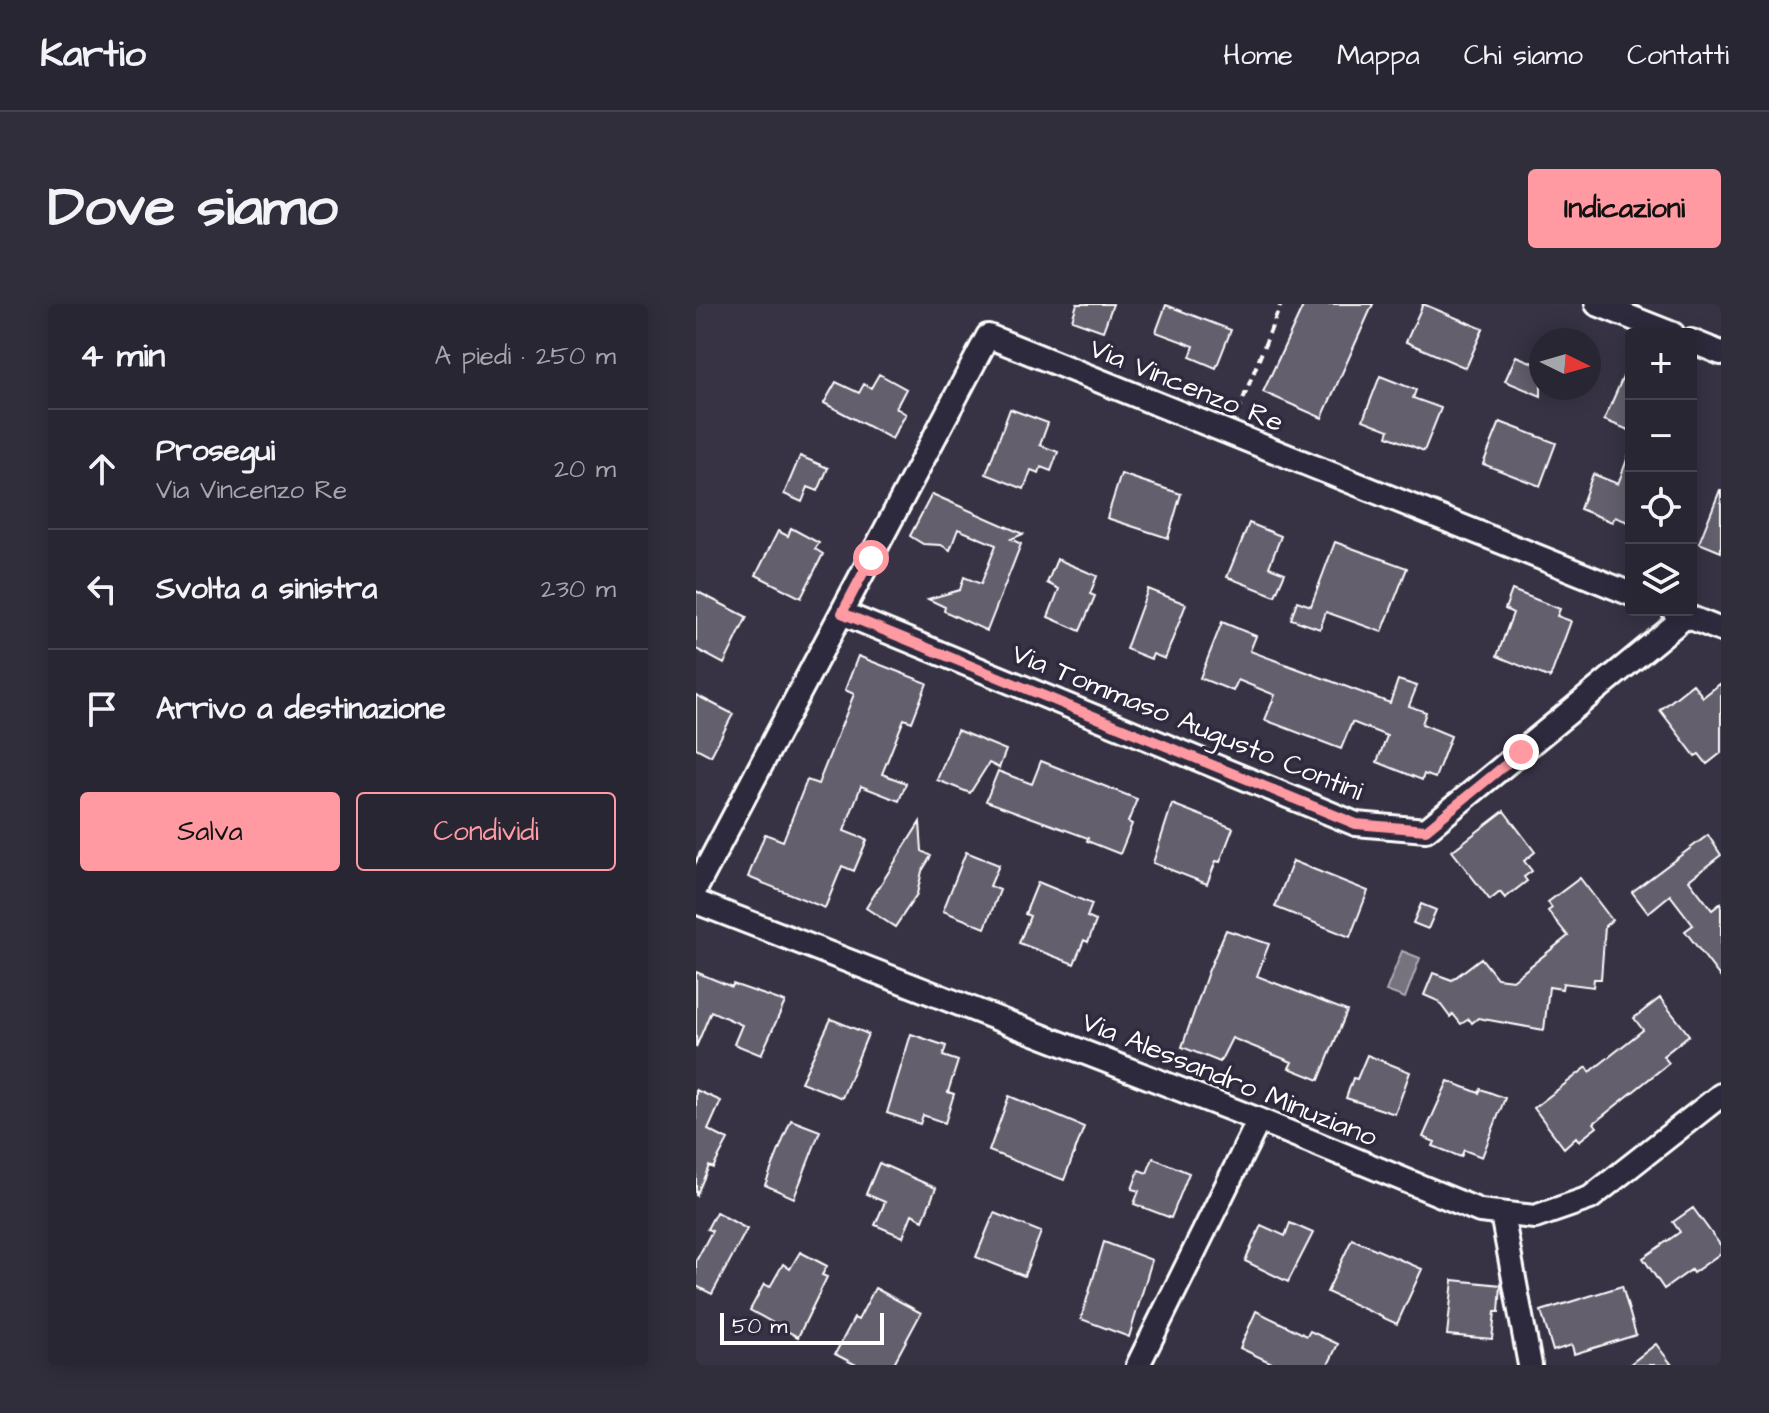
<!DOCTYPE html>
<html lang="it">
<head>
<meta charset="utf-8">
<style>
  body { margin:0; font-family:"Architects Daughter",sans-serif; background:#312e3c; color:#f1f3f6 }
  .controls { position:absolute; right:24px; top:24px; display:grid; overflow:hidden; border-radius:8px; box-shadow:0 4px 20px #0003 }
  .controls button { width:72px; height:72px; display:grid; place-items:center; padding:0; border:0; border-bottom:2px solid #45434f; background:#292634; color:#f1f3f6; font:40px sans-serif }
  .compass { position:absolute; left:833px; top:24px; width:72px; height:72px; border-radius:50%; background:#292634; box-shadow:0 4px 20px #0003; rotate:95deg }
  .scale { position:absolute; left:24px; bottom:20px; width:164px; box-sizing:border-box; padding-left:8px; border:4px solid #fff; border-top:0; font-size:22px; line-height:28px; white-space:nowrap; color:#fff; -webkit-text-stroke:6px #2f2a3d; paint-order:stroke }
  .stop { position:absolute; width:24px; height:24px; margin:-18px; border:6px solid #ff9aa2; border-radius:50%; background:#fff }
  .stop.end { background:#ff9aa2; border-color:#fff; box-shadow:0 2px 8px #0008 }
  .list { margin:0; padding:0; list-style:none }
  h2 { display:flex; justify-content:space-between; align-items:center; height:104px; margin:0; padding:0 32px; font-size:34px }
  h2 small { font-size:26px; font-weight:400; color:#a5a5ac }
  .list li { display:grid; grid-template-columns:52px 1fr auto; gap:24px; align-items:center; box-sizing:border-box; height:120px; padding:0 32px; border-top:2px solid #45434f }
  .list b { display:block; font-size:30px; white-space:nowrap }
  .list p { margin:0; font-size:26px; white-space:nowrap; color:#a5a5ac }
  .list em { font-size:26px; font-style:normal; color:#a5a5ac }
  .actions { display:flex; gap:16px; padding:24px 32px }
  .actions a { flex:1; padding:18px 0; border:2px solid #ff9aa2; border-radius:8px; text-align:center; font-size:28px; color:#ff9aa2 }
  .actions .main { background:#ff9aa2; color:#111 }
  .icon { flex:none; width:44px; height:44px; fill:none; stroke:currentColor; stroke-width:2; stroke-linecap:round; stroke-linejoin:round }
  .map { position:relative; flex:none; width:1025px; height:1061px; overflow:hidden; border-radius:8px }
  header { display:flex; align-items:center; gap:48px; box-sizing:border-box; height:112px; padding:0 40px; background:#292634; border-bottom:2px solid #45434f }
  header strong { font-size:38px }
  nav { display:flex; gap:44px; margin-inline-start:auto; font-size:28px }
  .intro { display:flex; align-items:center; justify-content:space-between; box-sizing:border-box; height:192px; padding:0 48px }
  h1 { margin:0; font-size:56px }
  .button { padding:20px 36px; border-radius:8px; background:#ff9aa2; color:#111; font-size:28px; font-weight:700 }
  main { display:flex; gap:48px; padding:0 48px }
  aside { flex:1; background:#292634; border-radius:8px; box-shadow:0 4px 20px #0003 }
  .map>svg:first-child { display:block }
</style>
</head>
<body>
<header>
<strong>Kartio</strong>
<nav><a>Home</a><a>Mappa</a><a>Chi siamo</a><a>Contatti</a></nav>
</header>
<div class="intro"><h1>Dove siamo</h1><a class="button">Indicazioni</a></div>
<main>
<aside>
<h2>4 min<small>A piedi · 250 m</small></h2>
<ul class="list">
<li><svg class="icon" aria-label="ahead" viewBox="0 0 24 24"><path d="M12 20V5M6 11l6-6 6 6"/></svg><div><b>Prosegui</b><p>Via Vincenzo Re</p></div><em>20 m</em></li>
<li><svg class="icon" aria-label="left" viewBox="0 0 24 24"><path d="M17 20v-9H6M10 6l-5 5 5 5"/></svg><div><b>Svolta a sinistra</b></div><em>230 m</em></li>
<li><svg class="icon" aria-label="arrive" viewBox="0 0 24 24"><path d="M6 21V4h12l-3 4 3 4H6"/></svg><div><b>Arrivo a destinazione</b></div></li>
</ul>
<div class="actions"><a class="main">Salva</a><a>Condividi</a></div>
</aside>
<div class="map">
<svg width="1025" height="1061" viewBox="0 0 1025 1061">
  <rect width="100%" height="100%" fill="#373345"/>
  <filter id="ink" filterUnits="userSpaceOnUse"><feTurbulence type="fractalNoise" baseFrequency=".0125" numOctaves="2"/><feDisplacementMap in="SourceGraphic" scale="16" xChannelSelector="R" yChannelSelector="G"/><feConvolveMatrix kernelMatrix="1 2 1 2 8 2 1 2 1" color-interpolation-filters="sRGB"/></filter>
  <g filter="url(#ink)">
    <path fill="#76737f" stroke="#adabb2" stroke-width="2" d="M706,647L724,654L709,694L690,687Z"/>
    <path fill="#635f6d" stroke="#fff" stroke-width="2" d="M381,0H417L407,27L376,16Z
      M608,0H677L626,114L567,88Z
      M727,0L787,25L770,64L710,38Z
      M470,1L535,26L520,64L494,53L498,42L460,28Z
      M820,52L845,62V92L809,77Z
      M935,55V127L908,116Z
      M183,70L210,85L200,104L210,110L196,135L128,99L140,78L163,89L168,80L175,84Z
      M684,72L720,86L717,94L745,104L728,147L691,132L693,126L667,116Z
      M314,105L352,119L344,141L362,148L355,167L345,163L343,169L335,166L328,185L290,170Z
      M804,118L860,139L844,182L787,160Z
      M933,150L935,219L919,213L916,218L884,205L897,170L922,180Z
      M104,152L132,164L122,187L112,183L106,198L88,190Z
      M425,170L485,190L472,234L411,214Z
      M1024,186H1025V248L1003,239Z
      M236,190L327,230L315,235L325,240L291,327L248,307L249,303L232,295L264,286L268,273L285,280L300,241L262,225L254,246L245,241L227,240L214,232Z
      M553,219L585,232L573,263L589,269L579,292L531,273Z
      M95,224L123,239L119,245L127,250L105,294L60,271L82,227L92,232Z
      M639,238L711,264L686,328L630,308L624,325L595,315L601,297L615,302Z
      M361,255L401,272L394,290L399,292L384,327L352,313L363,285L351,279Z
      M452,285L490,300L469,355L457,350L455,355L430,345Z
      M816,286L864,305L861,312L875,317L854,374L801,352L817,309L809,305Z
      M0,287L51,313L28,360L0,345Z
      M526,318L560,332L554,347L694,399L702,376L721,382L713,402L730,408L726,420L755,432L739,474L728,470L726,476L681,458L691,432L656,418L645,445L569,416L579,391L542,376L537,387L504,374Z
      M162,352L231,379L216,418L208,415L186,470L210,479L203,497L165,482L148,527L171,536L158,567L146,562L129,604L52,573L69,530L87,537L111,476L122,480L158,390L149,386Z
      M1025,379V449L1011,460L1003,450L999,452L964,406L997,380L1007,393Z
      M0,391L37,410L15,452L0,444Z
      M261,426L310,446L303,464L293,459L274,489L241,476Z
      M345,457L441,495L432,518L436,520L424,550L391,537L392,534L290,497L302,467L336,480Z
      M476,500L537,524L524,558L520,557L511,580L457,559Z
      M808,507L839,548L828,557L836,567L828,573L831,577L809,594L804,588L794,596L756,547Z
      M224,518L226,547L235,552L226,567L221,590L199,623L170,604Z
      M1012,531L1025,551L993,576L1016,606L1025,599V674L989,627L997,621L974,591L952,609L936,588Z
      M270,548L303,561L294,582L304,586L289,624L247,607Z
      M597,557L672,587L654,633L579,603Z
      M884,574L916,616L909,622L905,675H898L897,683L867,679L866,685L853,683L848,726L782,714L776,719L773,715L765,720L757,710L754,713L742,697L728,691L737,669L756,676L785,654L801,674L817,676L872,632L852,607L856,604L852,598Z
      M342,578L396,600L391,613L400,617L392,638L388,636L378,660L323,639L334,612L329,610Z
      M725,600L740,606L732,625L717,619Z
      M530,626L573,640L561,672L651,707L623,776L593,764L596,758L536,734L524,758L486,743L512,668Z
      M0,668L36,683L37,680L89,698L65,751L38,740L46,721L15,707L0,743Z
      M964,694L993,731L967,752L973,759L898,819L901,823L883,837L880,833L868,844L838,804L891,763L894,768L947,726L938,714Z
      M135,715L172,730L146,794L105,778Z
      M215,730L250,742L247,752L262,757L252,788L258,790L249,819L227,811L224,820L191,809Z
      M671,751L714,768L699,810L650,794L657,774L661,775Z
      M752,777L783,789L785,785L809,794L786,853L768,846L765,853L737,842L739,838L727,833Z
      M0,786L25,797L12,826L32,836L17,864L13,862L0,892Z
      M313,792L388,823L368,876L293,847Z
      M95,816L124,827L98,894L69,881Z
      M457,854L493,869L475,914L438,900L443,887L436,885L443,866L451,869Z
      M183,859L240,884L227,916L216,910L207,933L179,921L189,898L170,890Z
      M997,904L1025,942V949L997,969L995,966L968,985L947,954L984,928L977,918Z
      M20,908L51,925L16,990L0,982V957L16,927L11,925Z
      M298,909L345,928L328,972L280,953Z
      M594,919L617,929L592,978L549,957L565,921L589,932Z
      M656,935L726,965L701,1020L631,988Z
      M408,938L456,956L433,1033L385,1015Z
      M104,948L131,962L126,971L131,973L102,1033L54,1006L68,980L74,983L87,960L94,965Z
      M757,976L805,981L803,1008H799L796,1035L751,1031Z
      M926,982L940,1031L878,1050L876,1041L857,1047L845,1007Z
      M179,984L225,1009L197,1061H160L139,1050L158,1014L162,1016Z
      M560,1007L611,1032L614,1027L642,1040L632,1061H580L544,1044Z
      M960,1040L976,1061H933Z"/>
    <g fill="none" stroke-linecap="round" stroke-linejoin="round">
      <g stroke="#fff" stroke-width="28">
        <path id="minor" d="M901,0L977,30
          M995,37L1025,49
          M978,307L1025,326
          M146,309L660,520L730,526L990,312
          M0,584L292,32L935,290
          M0,598L563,816L784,907L839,913L894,894L1025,791
          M806,910L834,1061
          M442,1061L563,816"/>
      </g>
      <path stroke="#fff" stroke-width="4" stroke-dasharray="8 6" stroke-linecap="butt" d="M542,108L585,0"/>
      <use href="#minor" stroke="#2f2a3d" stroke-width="22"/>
    </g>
  </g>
  <g fill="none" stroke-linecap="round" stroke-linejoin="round" filter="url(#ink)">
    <path stroke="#ff9aa2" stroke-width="10" d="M175,254L146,309L660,520L730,526L825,448"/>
  </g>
  <g text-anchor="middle" stroke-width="7" stroke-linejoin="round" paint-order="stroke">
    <g font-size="28" fill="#fff" stroke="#2f2a3d">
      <text transform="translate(491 80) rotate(22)" y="10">Via Vincenzo Re</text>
      <text transform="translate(492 417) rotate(22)" y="10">Via Tommaso Augusto Contini</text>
      <text transform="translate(534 774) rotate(22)" y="10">Via Alessandro Minuziano</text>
    </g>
  </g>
</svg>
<div class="controls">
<button>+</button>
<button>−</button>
<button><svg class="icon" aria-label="locate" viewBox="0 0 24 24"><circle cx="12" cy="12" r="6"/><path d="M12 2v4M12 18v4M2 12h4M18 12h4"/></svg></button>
<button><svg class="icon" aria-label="layers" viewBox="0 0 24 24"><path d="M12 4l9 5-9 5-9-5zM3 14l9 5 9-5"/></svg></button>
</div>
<svg class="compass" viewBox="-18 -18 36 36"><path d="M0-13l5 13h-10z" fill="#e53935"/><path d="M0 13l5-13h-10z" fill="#a5a5ac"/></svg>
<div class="scale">50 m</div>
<div class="stop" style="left:175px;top:254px"></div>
<div class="stop end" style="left:825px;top:448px"></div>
</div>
</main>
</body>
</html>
